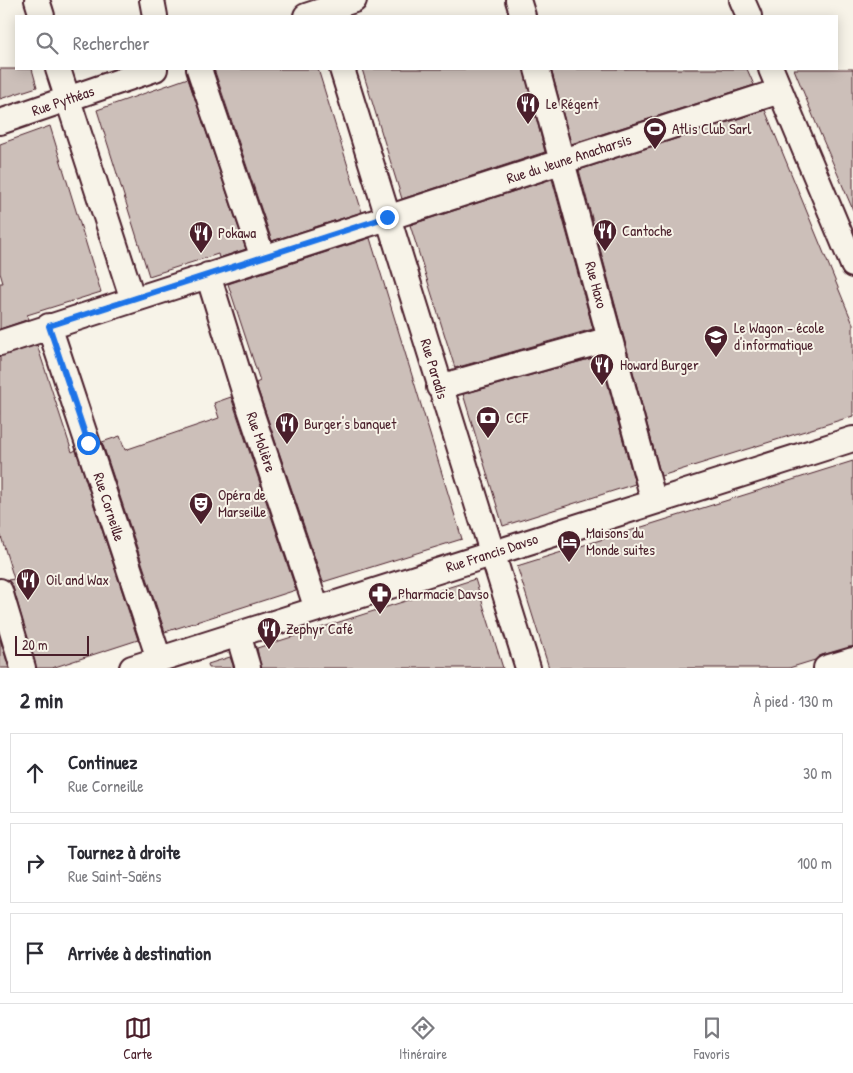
<!DOCTYPE html>
<html lang="fr">
<head>
<meta charset="utf-8">
<style>
  body { margin:0; font-family:"Patrick Hand",sans-serif; background:#f2f2f3; color:#2b2b33 }
  .scale { position:absolute; left:15px; bottom:12px; width:74px; box-sizing:border-box; padding-left:5px; border:2px solid #4a1f2b; border-top:0; font-size:14px; line-height:18px; white-space:nowrap; color:#4a1f2b; -webkit-text-stroke:4px #f7f3e8; paint-order:stroke }
  .stop { position:absolute; width:15px; height:15px; margin:-11px; border:4px solid #1a73e8; border-radius:50%; background:#fff }
  .stop.end { background:#1a73e8; border-color:#fff; box-shadow:0 1px 5px #0008 }
  .list { margin:0; padding:0; list-style:none }
  h2 { display:flex; justify-content:space-between; align-items:center; height:65px; margin:0; padding:0 20px; font-size:21px }
  h2 small { font-size:16px; font-weight:400; color:#7c7c81 }
  .list li { display:grid; grid-template-columns:32px 1fr auto; gap:15px; align-items:center; box-sizing:border-box; height:80px; margin:0 10px 10px; padding:0 10px; border:1px solid #e1e1e2; border-radius:0px }
  .list b { display:block; font-size:19px; white-space:nowrap }
  .list p { margin:0; font-size:16px; white-space:nowrap; color:#7c7c81 }
  .list em { font-size:16px; font-style:normal; color:#7c7c81 }
  .icon { flex:none; width:28px; height:28px; fill:none; stroke:currentColor; stroke-width:2; stroke-linecap:round; stroke-linejoin:round }
  .map { position:relative; flex:none; width:853px; height:668px; overflow:hidden }
  .search { position:absolute; background:#fff; box-shadow:0 2px 12px #0003; left:15px; right:15px; top:15px; height:55px; display:flex; align-items:center; gap:12px; box-sizing:border-box; padding:0 18px; border-radius:0px; color:#7c7c81; font-size:19px }
  .sheet { height:335px; background:#fff }
  nav { display:flex; justify-content:space-around; align-items:center; box-sizing:border-box; height:70px; border-top:1px solid #e1e1e2; background:#fff; font-size:14px; color:#7c7c81 }
  nav a { display:grid; justify-items:center; gap:2px }
  nav .on { color:#4a1f2b }
  .map>svg:first-child { display:block }
</style>
</head>
<body>
<div class="map">
<svg width="853" height="668" viewBox="0 0 853 668">
  <rect width="100%" height="100%" fill="#f7f3e8"/>
  <filter id="ink" filterUnits="userSpaceOnUse"><feTurbulence type="fractalNoise" baseFrequency=".02" numOctaves="2"/><feDisplacementMap in="SourceGraphic" scale="10" xChannelSelector="R" yChannelSelector="G"/><feConvolveMatrix kernelMatrix="1 2 1 2 8 2 1 2 1" color-interpolation-filters="sRGB"/></filter>
  <g filter="url(#ink)">
    <path fill="#ccbfb9" stroke="#4a1f2b" d="M0,69H32L37,87L0,99Z
      M214,69H318L362,212L272,241Z
      M362,69H524L545,152L402,199Z
      M551,69H747L754,85L571,144Z
      M794,69H853V210L820,133Z
      M188,78L246,249L219,258L218,254L149,276L97,110Z
      M765,110L853,324V416L661,476L579,170Z
      M50,126L101,292L27,315L29,319L0,329V283H3L0,273V144Z
      M552,179L593,329L455,368L410,225Z
      M370,238L462,539L323,582L257,387L256,383L260,381L228,284Z
      M37,345L72,452L76,450L138,640L52,668H36L13,587L8,580L14,579L0,533V356Z
      M600,356L635,484L503,526L463,394Z
      M231,397L296,590L165,632L102,442L120,436L125,450L219,418L214,403Z
      M853,461V647L822,655L815,660L789,668H549L517,566Z
      M475,579L503,668H261L257,648Z
      M0,639L9,668H0Z
      M230,657L234,668H209L208,664Z"/>
    <g fill="none" stroke-linecap="round" stroke-linejoin="round">
      <g stroke="#4a1f2b" stroke-width="28">
        <path id="minor" d="M37,0L42,16
          M152,0L155,16
          M518,0L523,16
          M742,0L749,16
          M306,16L354,0
          M58,69L133,300
          M199,69L263,258
          M342,69L528,668
          M537,69L654,502
          M771,69L853,265
          M0,122L155,69
          M208,275L244,391L317,609
          M49,326L159,659
          M0,343L780,91
          M439,387L610,339
          M0,591L23,668
          M238,634L248,668
          M132,668L853,439
          M826,668L853,660"/>
      </g>
      <use href="#minor" stroke="#f7f3e8" stroke-width="24"/>
    </g>
  </g>
  <g fill="none" stroke-linecap="round" stroke-linejoin="round" filter="url(#ink)">
    <path stroke="#1a73e8" stroke-width="6" d="M88,443L49,326L387,217"/>
  </g>
  <defs>
    <g id="restaurant-pin" transform="scale(1.25)"><path d="M0 17L-7.5 6A9.5 9.5 0 1 1 7.5 6Z" fill="#4a1f2b" stroke="#f7f3e8"/><path d="M-5-6h1v4h1v-4h1v4h1v-4h1v5L-1.5 .5V6h-2V.5L-5-1ZM5-6V6H3V1.5H1.5Q1.5-4 5-6Z" fill="#fff"/></g>
    <g id="stadium-pin" transform="scale(1.25)"><path d="M0 17L-7.5 6A9.5 9.5 0 1 1 7.5 6Z" fill="#4a1f2b" stroke="#f7f3e8"/><path d="M0-5a6.5 5 0 1 0 0 10a6.5 5 0 1 0 0-10ZM-3.5-1.8h7v3.6h-7Z" fill="#fff"/></g>
    <g id="university-pin" transform="scale(1.25)"><path d="M0 17L-7.5 6A9.5 9.5 0 1 1 7.5 6Z" fill="#4a1f2b" stroke="#f7f3e8"/><path d="M0-5L7-2L0 1L-7-2ZM-4 1L0 2.5L4 1V4Q0 6-4 4Z" fill="#fff"/></g>
    <g id="bank-pin" transform="scale(1.25)"><path d="M0 17L-7.5 6A9.5 9.5 0 1 1 7.5 6Z" fill="#4a1f2b" stroke="#f7f3e8"/><path d="M-6-4H6V4H-6ZM0-2.3a2.3 2.3 0 1 0 0 4.6a2.3 2.3 0 1 0 0-4.6Z" fill="#fff"/></g>
    <g id="theatre-pin" transform="scale(1.25)"><path d="M0 17L-7.5 6A9.5 9.5 0 1 1 7.5 6Z" fill="#4a1f2b" stroke="#f7f3e8"/><path d="M-5-5.5Q0-4 5-5.5V0Q5 5 0 6Q-5 5-5 0ZM-3.3-2.5H-1v1.5H-3.3ZM1-2.5H3.3v1.5H1ZM-2.8 1Q0 5.5 2.8 1Z" fill="#fff"/></g>
    <g id="hotel-pin" transform="scale(1.25)"><path d="M0 17L-7.5 6A9.5 9.5 0 1 1 7.5 6Z" fill="#4a1f2b" stroke="#f7f3e8"/><path d="M-6-4.5h1.5V1H6V5H4.5V3h-9V5H-6ZM-4 0a1.8 1.8 0 1 1 3.6 0ZM.5 0V-2.5h3Q6-2.5 6 0Z" fill="#fff"/></g>
    <g id="pharmacy-pin" transform="scale(1.25)"><path d="M0 17L-7.5 6A9.5 9.5 0 1 1 7.5 6Z" fill="#4a1f2b" stroke="#f7f3e8"/><path d="M-2-6h4v4h4v4h-4v4h-4v-4h-4v-4h4Z" fill="#fff"/></g>
  </defs>
  <g fill-rule="evenodd">
    <use href="#restaurant-pin" x="528" y="104"/>
    <use href="#stadium-pin" x="655" y="129"/>
    <use href="#restaurant-pin" x="605" y="231"/>
    <use href="#restaurant-pin" x="201" y="233"/>
    <use href="#university-pin" x="716" y="337"/>
    <use href="#restaurant-pin" x="602" y="365"/>
    <use href="#bank-pin" x="488" y="418"/>
    <use href="#restaurant-pin" x="287" y="424"/>
    <use href="#theatre-pin" x="201" y="504"/>
    <use href="#hotel-pin" x="569" y="542"/>
    <use href="#restaurant-pin" x="28" y="580"/>
    <use href="#pharmacy-pin" x="380" y="594"/>
    <use href="#restaurant-pin" x="269" y="629"/>
  </g>
  <g text-anchor="middle" stroke-width="4" stroke-linejoin="round" paint-order="stroke">
    <g font-size="15" fill="#4a1f2b" stroke="#f7f3e8">
      <text transform="translate(63 101) rotate(-19)" y="5">Rue Pythéas</text>
      <text transform="translate(569 159) rotate(-18)" y="5">Rue du Jeune Anacharsis</text>
      <text transform="translate(596 285) rotate(75)" y="5">Rue Haxo</text>
      <text transform="translate(434 369) rotate(73)" y="5">Rue Paradis</text>
      <text transform="translate(261 442) rotate(71)" y="5">Rue Molière</text>
      <text transform="translate(109 507) rotate(72)" y="5">Rue Corneille</text>
      <text transform="translate(492 553) rotate(-18)" y="5">Rue Francis Davso</text>
    </g>
    <g font-size="15" fill="#4a1f2b" stroke="#f7f3e8" text-anchor="start">
      <text x="546" y="109">Le Régent</text>
      <text x="672" y="134">Atlis Club Sarl</text>
      <text x="622" y="236">Cantoche</text>
      <text x="218" y="238">Pokawa</text>
      <text x="734" y="333">Le Wagon - école<tspan x="734" dy="17">d'informatique</tspan></text>
      <text x="620" y="370">Howard Burger</text>
      <text x="506" y="423">CCF</text>
      <text x="304" y="429">Burger's banquet</text>
      <text x="218" y="500">Opéra de<tspan x="218" dy="17">Marseille</tspan></text>
      <text x="586" y="538">Maisons du<tspan x="586" dy="17">Monde suites</tspan></text>
      <text x="46" y="585">Oil and Wax</text>
      <text x="398" y="599">Pharmacie Davso</text>
      <text x="286" y="634">Zephyr Café</text>
    </g>
  </g>
</svg>
<div class="scale">20 m</div>
<div class="stop" style="left:88px;top:443px"></div>
<div class="stop end" style="left:387px;top:217px"></div>
<div class="search"><svg class="icon" aria-label="search" viewBox="0 0 24 24"><circle cx="10" cy="10" r="6"/><path d="M15 15l6 6"/></svg>Rechercher</div>
</div>
<section class="sheet">
<h2>2 min<small>À pied · 130 m</small></h2>
<ul class="list">
<li><svg class="icon" aria-label="ahead" viewBox="0 0 24 24"><path d="M12 20V5M6 11l6-6 6 6"/></svg><div><b>Continuez</b><p>Rue Corneille</p></div><em>30 m</em></li>
<li><svg class="icon" aria-label="right" viewBox="0 0 24 24"><path d="M7 20v-9h11M14 6l5 5-5 5"/></svg><div><b>Tournez à droite</b><p>Rue Saint-Saëns</p></div><em>100 m</em></li>
<li><svg class="icon" aria-label="arrive" viewBox="0 0 24 24"><path d="M6 21V4h12l-3 4 3 4H6"/></svg><div><b>Arrivée à destination</b></div></li>
</ul>
</section>
<nav>
<a class="on"><svg class="icon" aria-label="map" viewBox="0 0 24 24"><path d="M3 6l6-2 6 2 6-2v14l-6 2-6-2-6 2zM9 4v14M15 6v14"/></svg>Carte</a>
<a><svg class="icon" aria-label="directions" viewBox="0 0 24 24"><path d="M12 3l9 9-9 9-9-9zM9 14v-3h6M13 9l2 2-2 2"/></svg>Itinéraire</a>
<a><svg class="icon" aria-label="saved" viewBox="0 0 24 24"><path d="M7 4h10v16l-5-4-5 4z"/></svg>Favoris</a>
</nav>
</body>
</html>
